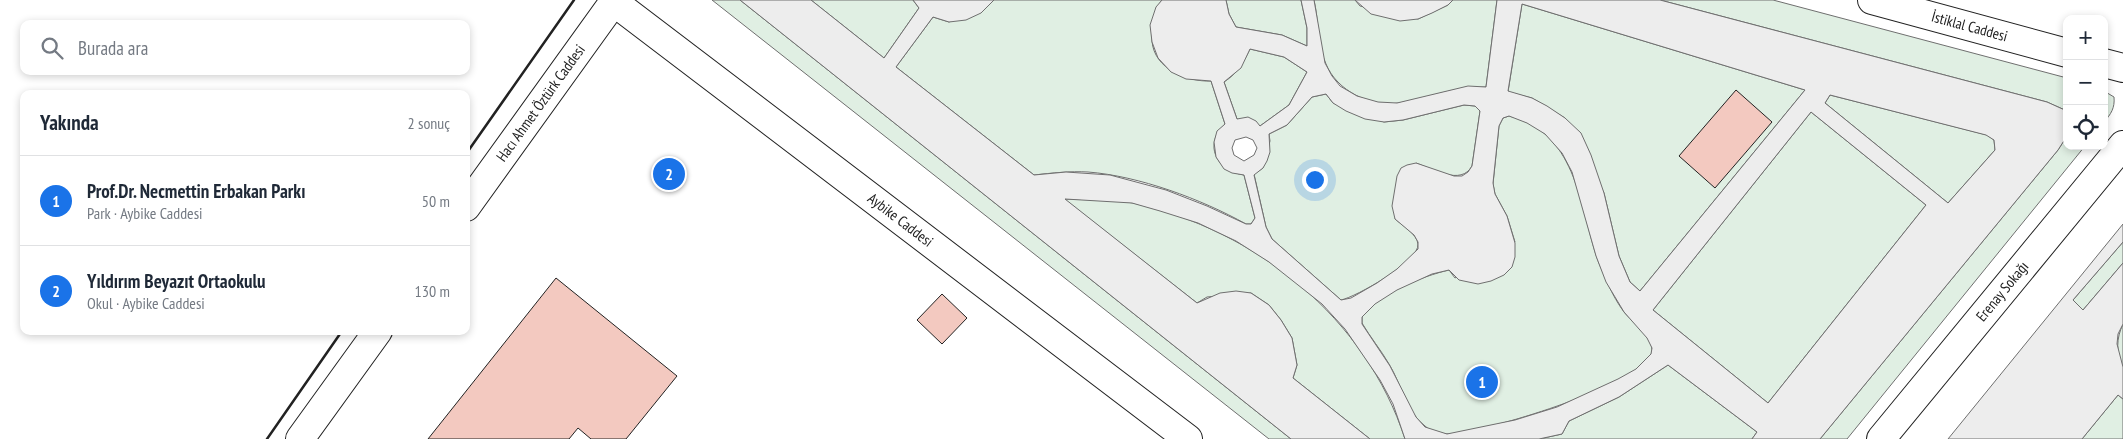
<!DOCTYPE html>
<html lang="tr">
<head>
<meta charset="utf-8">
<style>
  body { margin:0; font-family:"PT Sans Narrow",sans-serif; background:#f6f6f7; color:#1f2937 }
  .controls { position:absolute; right:15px; top:15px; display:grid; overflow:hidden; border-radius:10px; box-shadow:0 2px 8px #0003 }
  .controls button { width:45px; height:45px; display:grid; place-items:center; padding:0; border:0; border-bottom:1px solid #e0e1e3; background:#fff; color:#1f2937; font:25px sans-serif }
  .you { position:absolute; left:1314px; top:179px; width:18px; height:18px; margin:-12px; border:4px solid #fff; border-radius:50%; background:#1a73e8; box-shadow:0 0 0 8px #1a73e833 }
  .badge { display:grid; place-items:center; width:32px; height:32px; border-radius:50%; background:#1a73e8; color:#fff; font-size:16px; font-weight:700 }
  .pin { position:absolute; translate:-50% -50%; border:2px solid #fff; box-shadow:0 1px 5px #0006 }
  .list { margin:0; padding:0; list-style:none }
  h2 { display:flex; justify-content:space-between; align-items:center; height:65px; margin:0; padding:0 20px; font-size:21px }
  h2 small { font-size:16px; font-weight:400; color:#747a83 }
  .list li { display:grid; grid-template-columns:32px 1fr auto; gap:15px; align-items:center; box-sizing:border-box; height:90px; padding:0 20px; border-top:1px solid #e0e1e3 }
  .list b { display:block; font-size:19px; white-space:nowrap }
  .list p { margin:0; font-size:16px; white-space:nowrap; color:#747a83 }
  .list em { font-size:16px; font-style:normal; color:#747a83 }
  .icon { flex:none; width:28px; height:28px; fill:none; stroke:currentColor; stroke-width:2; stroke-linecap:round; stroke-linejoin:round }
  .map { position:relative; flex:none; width:2123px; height:439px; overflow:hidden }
  .search { position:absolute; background:#fff; box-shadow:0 2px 8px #0003; left:20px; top:20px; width:450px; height:55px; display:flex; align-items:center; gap:12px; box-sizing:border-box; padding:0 18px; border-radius:10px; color:#747a83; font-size:19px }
  .panel { position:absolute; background:#fff; box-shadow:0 2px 8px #0003; left:20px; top:90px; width:450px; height:245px; border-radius:10px }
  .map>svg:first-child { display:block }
</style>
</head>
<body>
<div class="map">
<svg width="2123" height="439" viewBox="0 0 2123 439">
  <rect width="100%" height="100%" fill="#fff"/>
  <path fill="#e0efe3" stroke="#6f6f6f" d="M712,0H740L1291,439H1269Z
    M811,0H913L919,8L884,58Z
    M994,0H1162C1156,8 1155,16 1154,26C1153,31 1151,36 1152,41C1154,69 1187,82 1211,81L1225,124C1203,144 1216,171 1244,175L1255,218L1251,224H1246C1201,199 1139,176 1088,172C1070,171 1052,173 1034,175L896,67L933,17L949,22Z
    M1226,0H1301L1307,28V46L1282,35L1236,27L1229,14Z
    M1314,0H1355L1360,6L1418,19L1448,5L1453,0H1497L1486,87C1455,86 1429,98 1399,103C1370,107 1337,91 1326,64C1317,45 1319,21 1314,0Z
    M1660,0H1773L2067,78V111L2047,102Z
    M1522,4L1805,90L1640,291L1630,282L1619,256L1604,193L1565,118L1532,98L1508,92Z
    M1250,49L1284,57L1307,72L1289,105L1260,126L1237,119L1224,82C1238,73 1243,63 1250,49Z
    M2104,91L2114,97C2115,108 2111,114 2104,122Z
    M1326,94L1333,103L1384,122L1403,120L1464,105L1475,106L1480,111L1472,166C1461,186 1433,169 1416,163L1395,219C1402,225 1417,234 1418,244C1420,261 1356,297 1341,300L1272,239L1266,227L1254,174L1263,168L1270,141L1269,134L1287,125L1312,97Z
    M1830,95L1987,135L1994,140L1995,150L1948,203L1825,103Z
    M1811,112L1926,205L1768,403L1653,310Z
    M1509,116C1575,132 1579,201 1596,255C1599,265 1605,276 1609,286C1613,295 1618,304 1624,312C1632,322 1657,340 1651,355C1636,387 1485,432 1450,434C1442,434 1430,431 1425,426C1406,412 1401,383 1389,364C1381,350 1370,337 1362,323V317C1376,294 1423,276 1449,270L1455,278L1515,242L1507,216L1495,194L1493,184L1499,126L1503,118Z
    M2067,136V146H2085L1847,439H1820L2058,150Z
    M1064,199C1087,200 1111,199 1133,203C1256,230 1366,318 1405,439H1370L1293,378L1297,365L1292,338L1281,320L1269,305L1251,293L1207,297L1197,303Z
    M2123,242V263L2083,310L2073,300Z
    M2123,324V367C2116,352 2116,339 2123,324Z
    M1668,365L1757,432L1752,439H1539L1562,434L1569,421L1619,397Z
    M2118,395L2123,399V439H2082Z"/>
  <path fill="#ededed" stroke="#6f6f6f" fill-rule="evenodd" d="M740,0H811L884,58L919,8L913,0H994L981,13L966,20L949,22L933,17L896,67L1034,175L1066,172L1110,175L1166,190L1207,206L1246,224H1251L1255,218L1244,175L1232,173L1224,169L1216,157L1214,142L1217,131L1225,124L1211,81L1186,79L1171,72L1158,58L1152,42L1150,25L1156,7L1162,0H1226L1229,14L1236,27L1282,35L1307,46V28L1301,0H1314L1325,63L1332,76L1340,86L1357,96L1378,102L1397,103L1468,86L1486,87L1497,0H1660L2047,102L2067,111V136L2058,150L1820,439H1752L1757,432L1668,365L1619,397L1569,421L1562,434L1539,439H1405L1393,404L1380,380L1345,329L1322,304L1269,262L1236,241L1198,223L1160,211L1132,203L1065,199L1197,303L1220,293L1236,291L1251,293L1269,305L1281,320L1292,338L1297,365L1293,378L1370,439H1291ZM1522,4L1805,90L1640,291L1630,282L1619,256L1604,193L1591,155L1581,133L1565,118L1547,106L1532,98L1508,91ZM1250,49L1284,57L1307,72L1289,105L1260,126L1256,121L1248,117L1237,119L1224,82L1241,68ZM1326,94L1333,103L1346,111L1365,119L1384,122L1403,120L1464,105L1475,106L1480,111L1472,166L1468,172L1462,176H1454L1416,163L1407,165L1401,168L1397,176L1392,206L1395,219L1414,235L1418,242V249L1397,269L1377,283L1351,298L1341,300L1272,239L1266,227L1254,175L1263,168L1267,161L1270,152L1269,134L1287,125L1312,97ZM1830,95L1986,135L1994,140L1995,150L1948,203L1825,103ZM1811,112L1926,205L1768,403L1653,310ZM1509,116L1527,123L1545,134L1562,153L1572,172L1596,256L1606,282L1624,312L1647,338L1652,348L1651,354L1636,369L1618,379L1557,407L1515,420L1447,434L1425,427L1416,417L1390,366L1362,324V317L1375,304L1397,290L1432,274L1449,270L1459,280L1478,284L1491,281L1504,275L1512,267L1515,257V243L1507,216L1495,194L1493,183L1499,126L1503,118ZM1246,137L1253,140L1257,148L1254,155L1244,161L1234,155L1232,148L1235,140Z
    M1355,0H1453L1448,5L1432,13L1418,19L1400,21L1371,14Z
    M2123,224V242L2073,300L2083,310L2123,263V324L2118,334L2117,344L2123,367V399L2118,395L2082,439H1948Z"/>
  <path fill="#f3c9c0" stroke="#222" d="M1736,90L1772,122L1715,188L1679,156Z
    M556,278L677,376L626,439H591L578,428L569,439H428Z
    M942,294L967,318L942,344L917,320Z"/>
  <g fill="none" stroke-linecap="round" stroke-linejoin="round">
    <g stroke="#222" stroke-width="30">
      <g id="street">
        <path id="s1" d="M1881,439L2123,145"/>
      </g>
    </g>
    <g stroke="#222" stroke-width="30">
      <g id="secondary">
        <path id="s2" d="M1872,0L2067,53"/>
        <path id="s3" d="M614,2L1188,439"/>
        <path d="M2104,63L2123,68"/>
        <path id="s4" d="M466,207L615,0"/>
        <path d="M300,439L378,331"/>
      </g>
    </g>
    <use href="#street" stroke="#fff" stroke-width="28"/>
    <use href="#secondary" stroke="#fff" stroke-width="28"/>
    <path stroke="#222" stroke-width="2.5" d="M466,154L574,0
      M267,439L342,331"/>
  </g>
  <g text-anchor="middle" stroke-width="4" stroke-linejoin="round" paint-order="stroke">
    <g font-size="15" fill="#222" stroke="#fff">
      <text dy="5" stroke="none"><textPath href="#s2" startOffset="101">İstiklal Caddesi</textPath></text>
      <text dy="5" stroke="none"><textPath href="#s4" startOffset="128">Hacı Ahmet Öztürk Caddesi</textPath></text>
      <text dy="5" stroke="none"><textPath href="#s3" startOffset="360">Aybike Caddesi</textPath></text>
      <text dy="5" stroke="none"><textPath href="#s1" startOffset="191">Erenay Sokağı</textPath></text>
    </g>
  </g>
</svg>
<div class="controls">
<button>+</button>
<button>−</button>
<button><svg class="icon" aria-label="locate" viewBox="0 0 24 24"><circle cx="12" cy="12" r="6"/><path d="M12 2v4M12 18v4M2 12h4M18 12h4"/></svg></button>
</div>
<div class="you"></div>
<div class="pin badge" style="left:1482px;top:382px">1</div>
<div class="pin badge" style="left:669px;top:174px">2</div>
<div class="search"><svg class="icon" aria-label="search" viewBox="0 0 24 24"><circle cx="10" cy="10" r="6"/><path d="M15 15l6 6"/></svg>Burada ara</div>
<section class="panel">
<h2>Yakında<small>2 sonuç</small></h2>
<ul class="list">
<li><span class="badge">1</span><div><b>Prof.Dr. Necmettin Erbakan Parkı</b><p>Park · Aybike Caddesi</p></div><em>50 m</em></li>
<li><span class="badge">2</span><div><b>Yıldırım Beyazıt Ortaokulu</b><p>Okul · Aybike Caddesi</p></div><em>130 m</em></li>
</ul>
</section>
</div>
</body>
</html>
